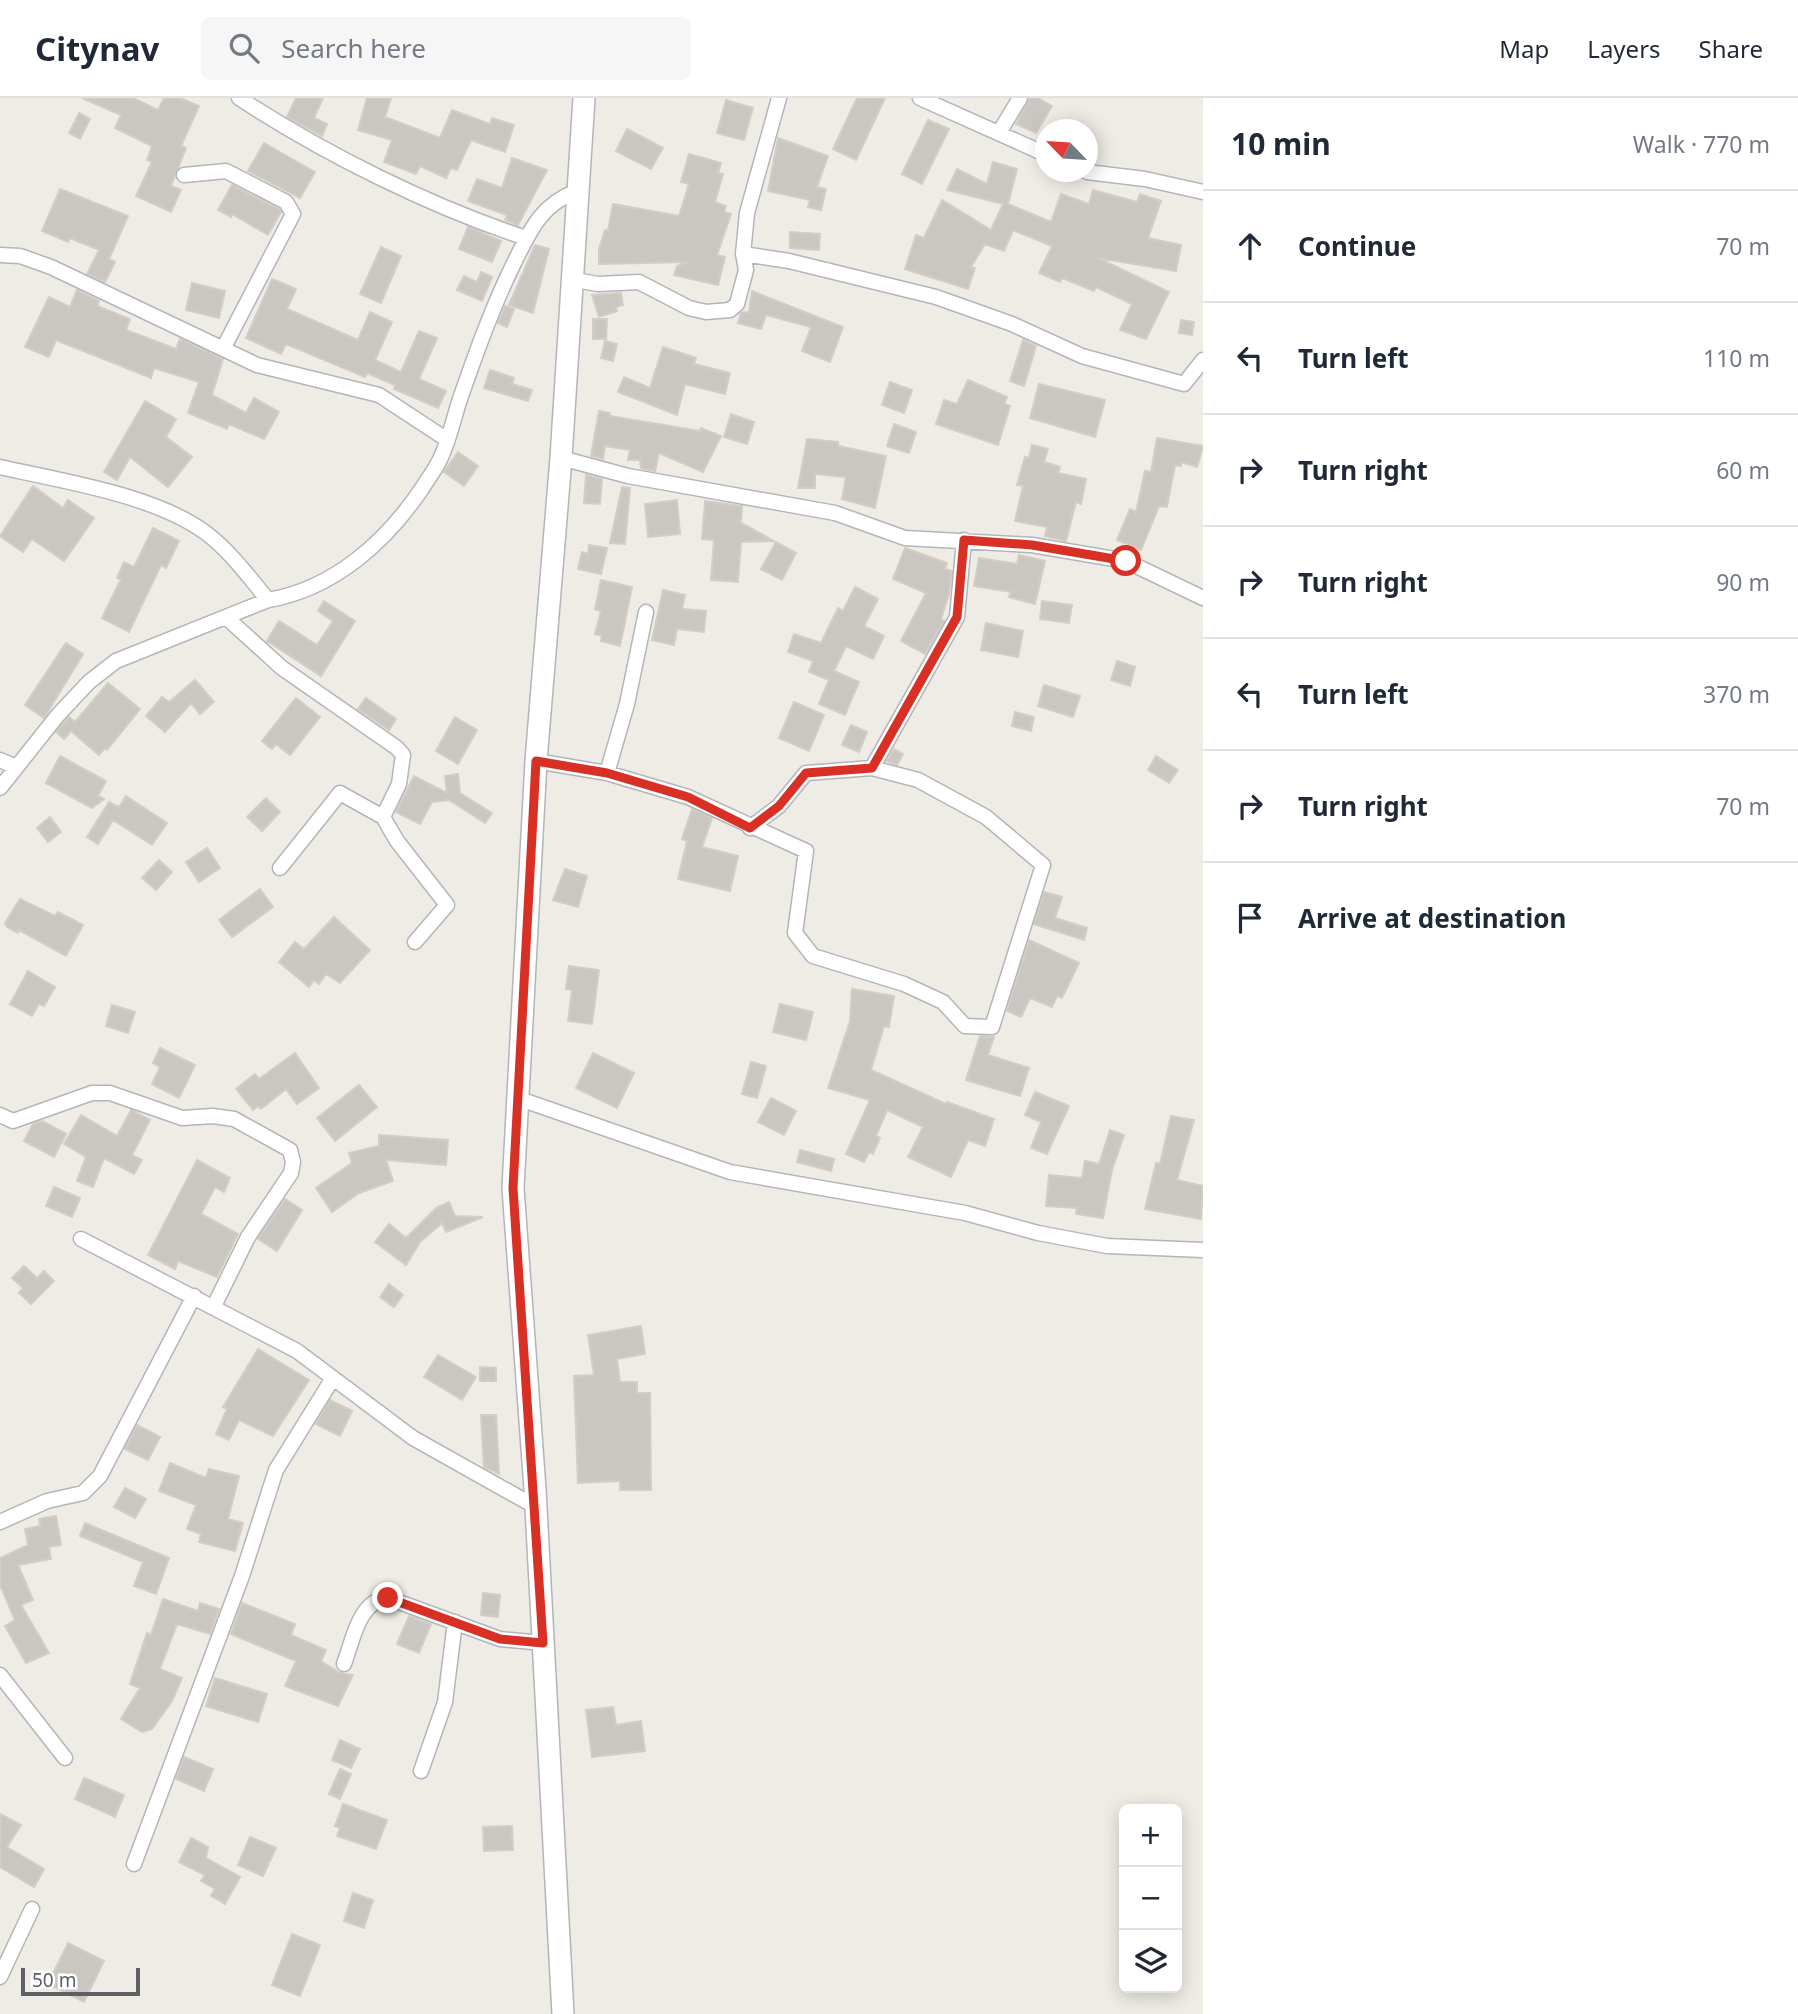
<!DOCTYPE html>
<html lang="en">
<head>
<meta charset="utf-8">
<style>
  body { margin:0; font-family:"Noto Sans",sans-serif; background:#f6f6f7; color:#1f2937 }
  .controls { position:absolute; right:21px; bottom:21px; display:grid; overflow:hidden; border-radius:10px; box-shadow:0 4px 18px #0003 }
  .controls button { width:63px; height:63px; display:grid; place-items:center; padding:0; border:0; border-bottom:2px solid #e0e1e3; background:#fff; color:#1f2937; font:35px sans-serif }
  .compass { position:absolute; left:1035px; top:21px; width:63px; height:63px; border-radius:50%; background:#fff; box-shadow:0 4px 18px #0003; rotate:295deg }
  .scale { position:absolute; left:21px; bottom:18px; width:119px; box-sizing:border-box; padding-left:7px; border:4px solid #5d6165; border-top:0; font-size:19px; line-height:24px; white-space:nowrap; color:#5d6165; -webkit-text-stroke:5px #fff; paint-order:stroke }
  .stop { position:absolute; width:21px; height:21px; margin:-16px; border:5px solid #d93025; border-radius:50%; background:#fff }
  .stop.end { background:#d93025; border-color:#fff; box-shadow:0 2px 7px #0008 }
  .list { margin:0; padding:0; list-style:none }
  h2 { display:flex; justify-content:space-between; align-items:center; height:91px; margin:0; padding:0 28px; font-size:30px }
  h2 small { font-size:23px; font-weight:400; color:#747a83 }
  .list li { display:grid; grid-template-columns:46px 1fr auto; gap:21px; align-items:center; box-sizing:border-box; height:112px; padding:0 28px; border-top:2px solid #e0e1e3 }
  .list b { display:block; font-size:26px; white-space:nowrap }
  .list em { font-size:23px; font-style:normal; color:#747a83 }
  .icon { flex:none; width:38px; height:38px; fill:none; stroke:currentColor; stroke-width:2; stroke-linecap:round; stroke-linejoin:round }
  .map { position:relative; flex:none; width:1203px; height:1916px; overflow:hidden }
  header { display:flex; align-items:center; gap:42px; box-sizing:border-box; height:98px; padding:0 35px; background:#fff; border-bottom:2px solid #e0e1e3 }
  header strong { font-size:33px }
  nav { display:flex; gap:38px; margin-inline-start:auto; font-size:24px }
  .search { width:490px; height:63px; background:#f6f6f7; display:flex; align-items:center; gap:18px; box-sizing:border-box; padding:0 24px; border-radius:10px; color:#747a83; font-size:26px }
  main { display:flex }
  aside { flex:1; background:#fff }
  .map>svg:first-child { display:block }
</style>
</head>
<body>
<header>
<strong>Citynav</strong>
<div class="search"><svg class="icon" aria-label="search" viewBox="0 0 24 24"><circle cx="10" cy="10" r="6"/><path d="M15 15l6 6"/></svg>Search here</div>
<nav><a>Map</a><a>Layers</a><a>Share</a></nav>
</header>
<main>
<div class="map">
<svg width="1203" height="1916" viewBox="0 0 1203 1916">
  <rect width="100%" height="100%" fill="#efece5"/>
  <path fill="#cac7c2" stroke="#d4cdc3" stroke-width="2" d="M82,0H133L158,12L164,0H180L199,8L181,48L186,50L171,88L181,92L171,114L136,98L152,64L147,62L152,48L115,30L121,17Z
    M296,0H323L314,20L327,26L322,38L287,19Z
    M367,0H391L385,19L440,40L452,12L490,26L492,20L514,27L505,54L471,42L457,72L451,70L446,80L420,68L416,76L384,64L392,42L358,32Z
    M857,0H885L856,62L833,51Z
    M1030,0H1038L1052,8L1036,35L1016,26Z
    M726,2L753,10L744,42L717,35Z
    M79,15L90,21L80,41L69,35Z
    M928,22L949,31L922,86L902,76Z
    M627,31L663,50L651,71L616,53Z
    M778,40L828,58L817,89L826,91L821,112L808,109L810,102L768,93Z
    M264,45L315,74L300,100L248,73Z
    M689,56L721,65L718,75L723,76L715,104L726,108L724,114L731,116L717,157L725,159L718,187L674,177L677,168L688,164L599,166V151L605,132L608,133L613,106L679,118L689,86L681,84Z
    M512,60L547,72L518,127L505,122L507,117L468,103L477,81L502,90Z
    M993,64L1017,71L1008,106L1051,124L1061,96L1089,106L1093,92L1137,104L1140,96L1161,103L1148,140L1181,147L1176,173L1098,160L1169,194L1146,241L1120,232L1132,206L1096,189L1094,193L1062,180L1060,184L1039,175L1052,148L1013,132L1004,153L985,146L971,169L975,170L968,191L905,171L916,137L924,140L942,102L991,132L1003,106L947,92L957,71L987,86Z
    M232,87L279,111L281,114L268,137L232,116L231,119L218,112Z
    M60,91L128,118L109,161L115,164L105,184L87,176L99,152L70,140L68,144L42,133Z
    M468,129L501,143L492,164L459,151Z
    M790,134L820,136L819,152L790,150Z
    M535,147L549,151L533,215L509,207Z
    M381,149L401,158L381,205L360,196Z
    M481,174L492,179L482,203L457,192L464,178L477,184Z
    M272,181L296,191L287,211L358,242L370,214L392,224L375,262L401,274L419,233L437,240L419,281L446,293L438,310L394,291L395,287L367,275L365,279L286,246L281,256L246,240Z
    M192,185L225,193L219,220L186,212Z
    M77,192L99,203L97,208L130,221L126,232L176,251L180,241L223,261L212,297L246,315L254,300L279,314L264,341L229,326L227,331L188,315L199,284L154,270L151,280L56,242L49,259L25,249L49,199L70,209Z
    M752,193L843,229L830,264L802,253L811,229L766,217L761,231L738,225L741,215L749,214Z
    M621,195L623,207L616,209L617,213L599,219L592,197Z
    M505,208L514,211L507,229L498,225Z
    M593,221H607L606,241H593Z
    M1181,222L1194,224L1192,237L1179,235Z
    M1023,242L1036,248L1024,288L1010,283Z
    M605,243L617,246L613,263L601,260Z
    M663,249L696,260L694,266L730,275L725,296L685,286L677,317L618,294L624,279L650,290Z
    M490,272L514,280L512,286L532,292L528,303L484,290Z
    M968,282L1007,299L1004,306L1010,308L998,347L936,326L944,302L957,306Z
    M890,284L912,292L904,315L882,307Z
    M1039,286L1105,302L1095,339L1030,320Z
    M145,303L176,321L166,339L192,359L168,389L130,359L117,382L104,374Z
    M599,313L610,315V318L700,333L701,330L721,338L703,374L659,355L655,373L644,371L641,370L640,362H628L630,352L605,348L603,361L591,358Z
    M731,316L754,324L747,346L724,339Z
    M894,326L916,334L909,355L887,348Z
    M1157,340L1203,348L1197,369L1181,364V368L1175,367L1167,409L1159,408L1141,452L1117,442L1130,411L1136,414L1145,373L1151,374Z
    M807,341L838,344V348L886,358L875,410L842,401L846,379L815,376V390H798Z
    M1032,347L1048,351L1044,364L1060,369L1058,375L1086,381L1081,406L1076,404L1066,443L1045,438L1047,429L1015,423L1023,388L1017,387L1025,359L1029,360Z
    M458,354L478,368L464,388L444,374Z
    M586,377L602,381L600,406L584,405Z
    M33,388L63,410L68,402L94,420L64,463L32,441L23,454L0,438Z
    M622,389L630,390L625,446L610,445Z
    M677,402L680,436L648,439L645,406Z
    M705,403L742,408L741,422H736L774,443L741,444L738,484L711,482L714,442L702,441Z
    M153,430L179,443L166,470L161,467L129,534L102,520L121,481L117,480L124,464L134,469Z
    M776,444L796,455L782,482L761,471Z
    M589,447L607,450L601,476L578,471L582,454L588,456Z
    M905,450L947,465L945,471L952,473L949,496L941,521L944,523L925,556L901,543L926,495L893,481Z
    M1019,457L1045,463L1035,506L1009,499L1011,494L974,488L979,460L1017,466Z
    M601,482L632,489L620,548L601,543L602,538L595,536L601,513L595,511Z
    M855,489L878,501L864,528L884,538L873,561L846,548L834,573L859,584L845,617L819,606L829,582L809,574L813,563L788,554L794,536L821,545L838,510L843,513Z
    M663,492L685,497L682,511L706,513L704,534L677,531L674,547L652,542Z
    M324,503L355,523L321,578L267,543L279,523L317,547L333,523L318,513Z
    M1042,503L1072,507L1069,525L1040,521Z
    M986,525L1023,533L1018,559L981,552Z
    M66,545L83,556L44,620L25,607Z
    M1117,563L1135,569L1130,588L1111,582Z
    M195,582L214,604L200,616L191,605L165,634L146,618L162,599L169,604Z
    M108,585L140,611L107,652L105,650L99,657L71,633L64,641L56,634L69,619L75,624Z
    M1044,587L1080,598L1073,619L1038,608Z
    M296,600L320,619L290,657L276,646L272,651L262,643Z
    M366,600L396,621L389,632L358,611Z
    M794,604L824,617L809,653L779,640Z
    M1015,614L1034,619L1031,633L1012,628Z
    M455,619L477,632L458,666L436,653Z
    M851,627L867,634L859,654L842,647Z
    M894,651L903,656L897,667L887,663Z
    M60,658L106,683L98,698L104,701L92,710L46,685Z
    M1156,658L1178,672L1169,685L1148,672Z
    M458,676L460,695L492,715L485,725L449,702L432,704L420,726L396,714L414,678L447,695L445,678Z
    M126,698L167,725L152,747L113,722L98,746L87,739L109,704L119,709Z
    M266,700L280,714L262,733L247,719Z
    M692,711L712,720L702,749L738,758L730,793L678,781L687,743L682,741Z
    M50,719L61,734L48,744L37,730Z
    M207,750L220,770L199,784L186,764Z
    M159,762L172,774L156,792L142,780Z
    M565,771L587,778L578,809L553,802Z
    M260,791L273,809L232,839L219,822Z
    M1044,794L1062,799L1055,820L1087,830L1084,842L1034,826Z
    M20,801L55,818L58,814L83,827L66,858L19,832L18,835L7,829L5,825Z
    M334,819L370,852L340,885L326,876L319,886L314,882L309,889L279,864L295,844L304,851Z
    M1029,842L1079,865L1062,900L1057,898L1052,909L1030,900L1021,919L1007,913Z
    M569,868L599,872L592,926L568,923L572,892L566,891Z
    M28,873L55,889L44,908L39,906L32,918L10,906Z
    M852,891L894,898L889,929L884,928L871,972L946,1006L947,1004L994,1021L985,1048L968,1042L951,1079L908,1059L923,1029L887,1012L876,1038L880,1040L873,1056L869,1054L864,1064L846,1056L870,1002L828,990L850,923Z
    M780,906L813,914L806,942L773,934Z
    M112,907L135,914L128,935L106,928Z
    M980,938L994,939L988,957L1029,970L1020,998L966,982Z
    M160,950L195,967L179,1000L152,986L160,969L153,965Z
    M295,955L319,990L297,1006L286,991L261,1011L258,1008L253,1012L236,991L255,976L259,981Z
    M593,955L634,975L617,1010L576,990Z
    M751,964L766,968L757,1000L742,996Z
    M359,987L377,1009L335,1043L317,1020Z
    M1035,994L1069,1008L1047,1056L1031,1050L1041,1024L1025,1017Z
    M771,1000L796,1013L784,1037L758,1024Z
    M131,1012L150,1022L132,1057L142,1062L134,1076L104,1060L93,1089L77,1083L86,1059L64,1046L81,1017L117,1038Z
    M1171,1018L1194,1022L1177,1082L1203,1088L1201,1121L1145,1111L1156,1065L1160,1066Z
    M42,1023L66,1036L54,1059L24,1043L33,1026Z
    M1110,1032L1124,1037L1112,1072L1103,1120L1076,1116L1077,1110L1046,1108L1049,1077L1082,1080L1085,1063L1099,1066Z
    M379,1037L448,1042L446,1067L386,1062L393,1083L359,1095L332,1114L316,1090L352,1065L349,1055L379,1048Z
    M800,1052L834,1061L831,1073L797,1064Z
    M197,1062L230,1080L224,1094L215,1089L201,1116L238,1136L217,1179L178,1163L175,1171L148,1157Z
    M54,1089L80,1100L72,1119L46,1108Z
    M285,1101L302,1112L277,1153L258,1141Z
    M449,1104L455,1118L483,1119L446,1134L442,1125L420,1144L406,1167L375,1144L389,1126L406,1140L436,1110Z
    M24,1168L37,1180L44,1173L54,1183L31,1206L19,1195L23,1190L12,1180Z
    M389,1186L403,1197L394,1209L380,1199Z
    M641,1228L645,1256L617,1261L620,1284H637V1295H650L651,1392H620V1383L578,1385L574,1278L594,1277L588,1237Z
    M258,1251L309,1282L273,1338L239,1322L229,1342L216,1336L227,1311L223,1309Z
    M438,1257L476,1279L462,1302L424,1279Z
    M480,1269L496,1270V1283H480Z
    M330,1302L352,1313L340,1338L316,1326Z
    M481,1317H496L499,1376L484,1369Z
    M137,1327L160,1339L148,1362L125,1351Z
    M170,1365L206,1380L209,1371L239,1378L228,1421L243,1425L235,1453L199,1444L201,1436L187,1431L196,1407L159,1393Z
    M125,1390L146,1401L135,1420L114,1409Z
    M56,1418L61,1447L49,1449L51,1461L18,1467L33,1502L21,1507L49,1555L26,1565L5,1528L15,1522L0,1487V1460L28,1447L25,1431L40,1428L39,1421Z
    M85,1425L169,1460L156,1496L134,1488L143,1464L80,1438Z
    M483,1495L500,1497L498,1519L481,1517Z
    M163,1501L198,1513L200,1505L219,1511L210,1536L177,1526L160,1571L182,1580L172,1603L152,1631L142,1634L121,1621L140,1590L130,1586L147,1535L151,1537Z
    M242,1505L295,1526L291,1537L326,1552L321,1563L340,1575L353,1577L338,1608L285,1588L296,1563L231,1536Z
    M409,1518L431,1526L419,1555L397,1546Z
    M215,1580L267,1596L258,1624L206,1608Z
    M613,1609L616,1627L641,1623L645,1653L592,1659L586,1612Z
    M340,1642L360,1651L351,1670L332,1662Z
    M184,1659L213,1671L204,1693L176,1681Z
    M340,1671L351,1676L340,1701L329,1696Z
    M84,1680L124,1697L115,1719L75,1701Z
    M343,1706L387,1722L376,1751L337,1738L340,1730L335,1728Z
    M0,1716L21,1727L7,1749L44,1771L34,1789L0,1769Z
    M512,1728L513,1752L484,1753L483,1729Z
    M250,1739L276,1750L263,1778L238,1767Z
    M191,1740L208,1749L206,1760L240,1779L225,1806L211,1798L215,1791L201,1783L205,1777L179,1764Z
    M353,1795L373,1802L364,1830L344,1823Z
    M292,1836L320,1847L300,1898L272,1887Z
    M68,1845L104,1863L84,1904L48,1886Z"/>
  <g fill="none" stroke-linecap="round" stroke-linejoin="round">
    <g stroke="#b2b6ba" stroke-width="17">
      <path id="minor" d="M239,0C325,56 429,108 526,140
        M920,0L1045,56
        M1000,33L1020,0
        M1087,74L1145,81L1203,94
        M184,77L226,73L286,104L293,116L224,249
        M743,156L789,163L936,199L1012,226L1082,258L1184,286L1203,262
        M0,157L20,158L51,169L257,267L379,297L446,341
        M570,181L598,186L639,184L689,210L706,214L730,212L737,206L746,172L743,156L747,115L779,0
        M561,360L628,378L835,415L905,440L1032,447L1126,463L1203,500
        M0,369C62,383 155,397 206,435C230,453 249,479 268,502
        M228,521L282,570L397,650L403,657L399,686L383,719L397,743L447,807L415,844
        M0,662L16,669
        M536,663L607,675L688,699L806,753L795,835L813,858L904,886L943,904L965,928L992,929L1043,767L986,719L918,682L872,670L957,519L964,442
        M607,675L627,606L646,514
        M0,690L58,617L89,584L116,563L268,502C334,491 387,443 423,389C429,379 438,368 442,357C450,339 454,319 460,301C476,255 492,210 513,167C530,133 540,107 577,93
        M750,730L779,708L806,675L872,670
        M280,770L340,695L383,719
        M520,1001L730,1074L965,1115L1038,1135L1107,1148L1203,1152
        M0,1017L13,1023L92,995H110L182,1020L213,1018L234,1021L290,1052L293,1064L291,1075L248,1139L214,1208
        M81,1141L297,1253L413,1340L536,1409
        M0,1424L47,1403L83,1395L100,1378L194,1198
        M344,1566C353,1542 359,1502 388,1500L500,1541L543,1545
        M0,1577L65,1660
        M421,1673L445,1604L455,1524
        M134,1766L242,1478L276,1372L333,1280
        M0,1879L32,1811"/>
    </g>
    <g stroke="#b1b5ba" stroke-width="24">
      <path id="secondary" d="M563,1916L535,1391L513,1090L536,663L561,360L584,0"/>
    </g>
    <use href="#minor" stroke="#fff" stroke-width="14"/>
    <use href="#secondary" stroke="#fff" stroke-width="21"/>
  </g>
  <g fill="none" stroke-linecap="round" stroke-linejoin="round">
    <path stroke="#d93025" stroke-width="9" d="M388,1500L500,1541L543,1545L513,1090L536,663L607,675L688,699L750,730L779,708L806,675L872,670L957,519L964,442L1032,447L1126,463"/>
  </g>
</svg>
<div class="controls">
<button>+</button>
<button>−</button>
<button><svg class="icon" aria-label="layers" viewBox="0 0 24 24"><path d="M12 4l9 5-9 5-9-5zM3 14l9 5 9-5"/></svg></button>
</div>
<svg class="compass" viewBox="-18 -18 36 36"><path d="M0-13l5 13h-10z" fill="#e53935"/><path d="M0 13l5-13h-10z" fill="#747a83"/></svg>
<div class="scale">50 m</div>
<div class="stop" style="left:1126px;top:463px"></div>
<div class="stop end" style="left:388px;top:1500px"></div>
</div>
<aside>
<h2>10 min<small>Walk · 770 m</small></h2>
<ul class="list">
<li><svg class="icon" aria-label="ahead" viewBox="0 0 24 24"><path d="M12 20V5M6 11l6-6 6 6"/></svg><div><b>Continue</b></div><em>70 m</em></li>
<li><svg class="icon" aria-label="left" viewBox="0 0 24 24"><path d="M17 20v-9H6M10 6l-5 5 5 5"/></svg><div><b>Turn left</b></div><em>110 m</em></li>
<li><svg class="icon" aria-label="right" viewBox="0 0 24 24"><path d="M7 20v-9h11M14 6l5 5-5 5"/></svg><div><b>Turn right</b></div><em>60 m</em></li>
<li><svg class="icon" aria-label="right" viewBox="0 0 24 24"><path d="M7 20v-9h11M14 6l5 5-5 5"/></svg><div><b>Turn right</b></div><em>90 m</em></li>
<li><svg class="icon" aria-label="left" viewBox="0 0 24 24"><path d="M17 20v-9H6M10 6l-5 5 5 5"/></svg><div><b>Turn left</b></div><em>370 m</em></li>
<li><svg class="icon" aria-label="right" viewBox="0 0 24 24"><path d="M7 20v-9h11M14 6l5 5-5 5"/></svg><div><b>Turn right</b></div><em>70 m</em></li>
<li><svg class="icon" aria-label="arrive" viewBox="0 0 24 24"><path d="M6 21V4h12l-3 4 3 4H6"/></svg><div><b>Arrive at destination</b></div></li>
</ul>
</aside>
</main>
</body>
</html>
